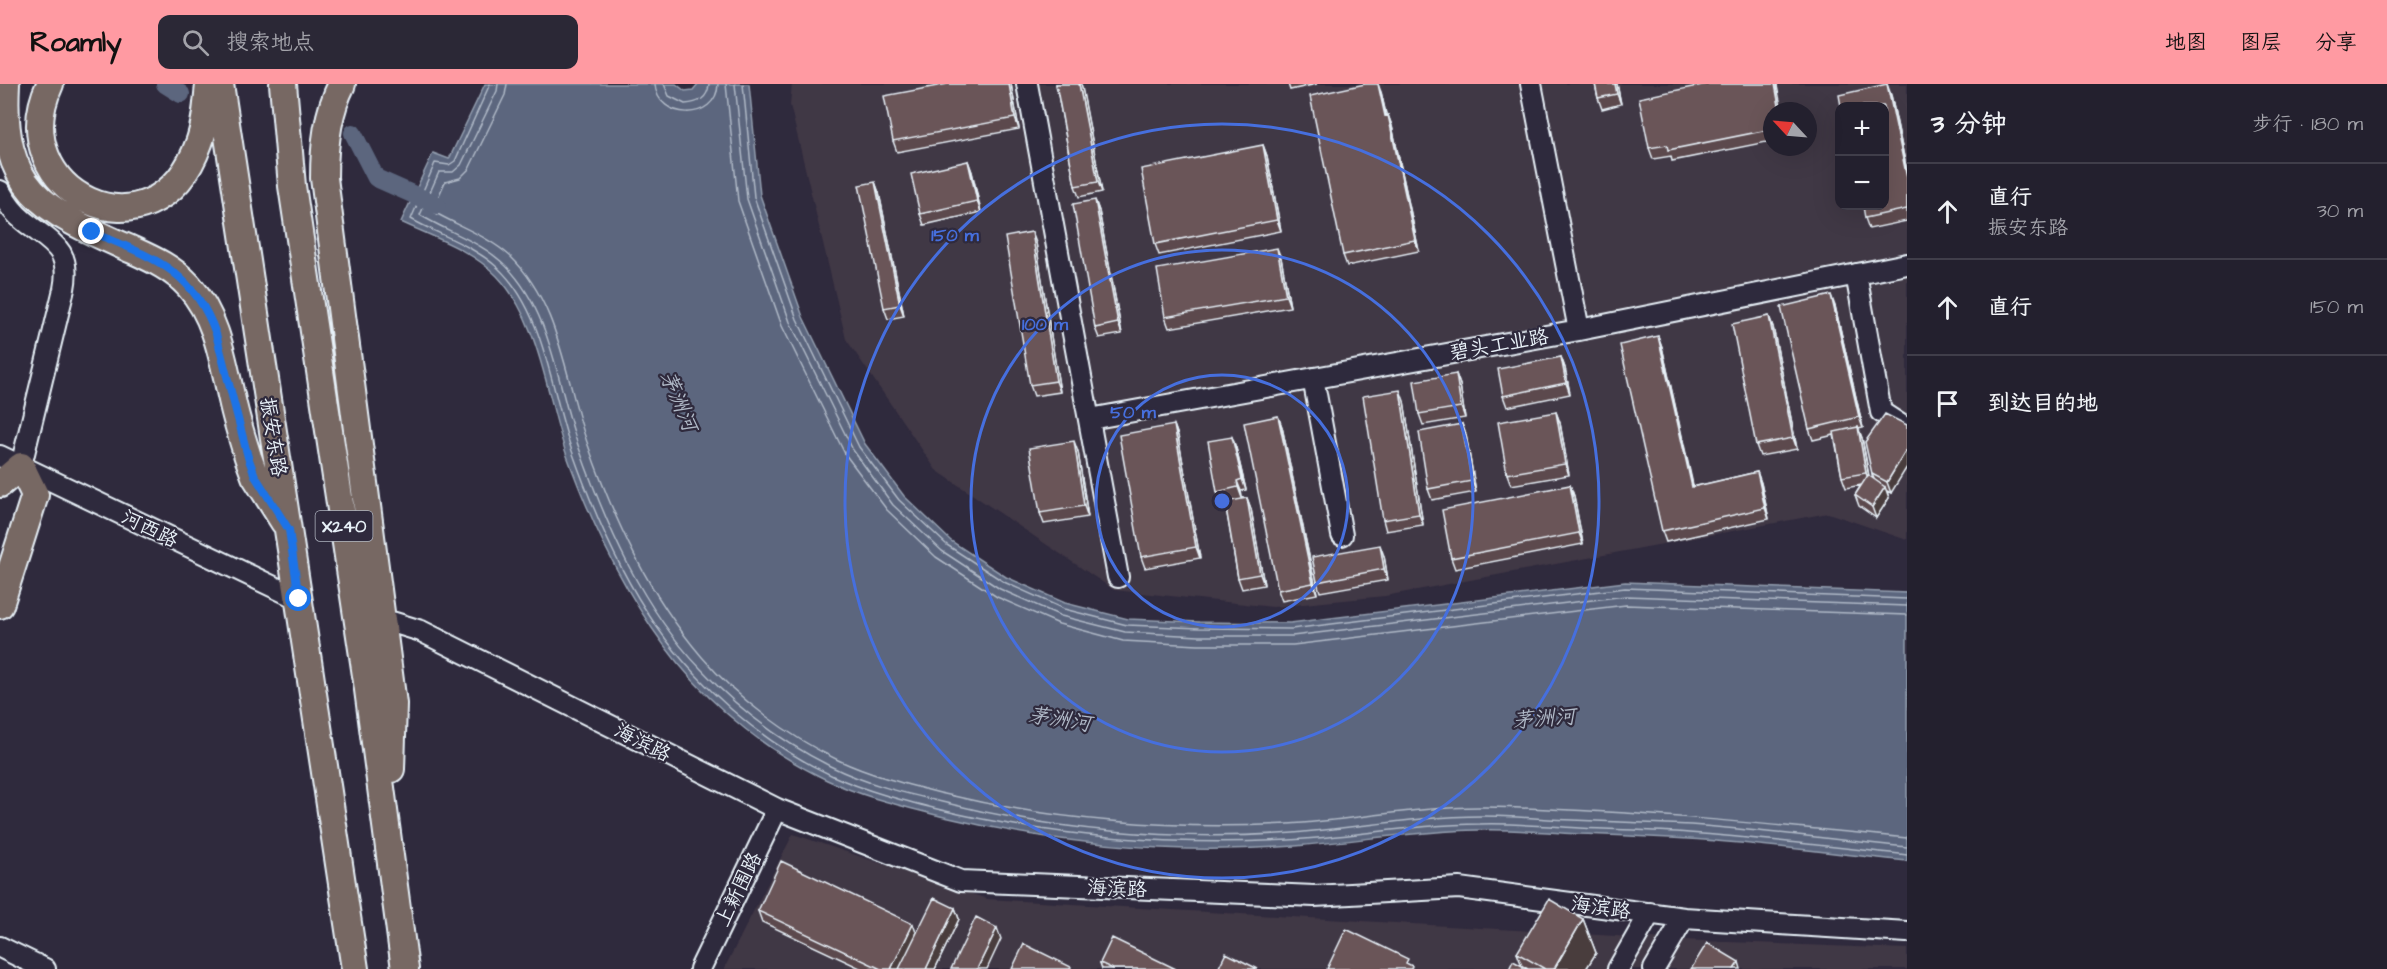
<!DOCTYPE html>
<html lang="zh">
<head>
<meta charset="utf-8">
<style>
  body { margin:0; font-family:"Architects Daughter","LXGW WenKai TC",sans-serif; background:#2b2836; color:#f1f3f6 }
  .controls { position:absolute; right:18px; top:18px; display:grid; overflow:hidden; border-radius:12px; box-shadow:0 6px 24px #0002 }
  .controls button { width:54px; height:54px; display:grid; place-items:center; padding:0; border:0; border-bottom:2px solid #403e4a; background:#23202e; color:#f1f3f6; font:30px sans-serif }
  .compass { position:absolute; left:1763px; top:18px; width:54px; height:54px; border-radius:50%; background:#23202e; box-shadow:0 6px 24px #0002; rotate:296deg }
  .stop { position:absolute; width:18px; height:18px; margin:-14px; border:4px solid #1a73e8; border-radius:50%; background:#fff }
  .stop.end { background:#1a73e8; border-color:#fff; box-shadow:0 2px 6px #0008 }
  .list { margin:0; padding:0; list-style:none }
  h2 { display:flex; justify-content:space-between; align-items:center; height:78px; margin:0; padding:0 24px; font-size:26px }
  h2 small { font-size:20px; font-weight:400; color:#a3a3aa }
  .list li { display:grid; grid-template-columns:39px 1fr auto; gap:18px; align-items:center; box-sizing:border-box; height:96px; padding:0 24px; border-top:2px solid #403e4a }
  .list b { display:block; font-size:22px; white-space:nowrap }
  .list p { margin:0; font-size:20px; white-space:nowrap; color:#a3a3aa }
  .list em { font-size:20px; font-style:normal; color:#a3a3aa }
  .icon { flex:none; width:33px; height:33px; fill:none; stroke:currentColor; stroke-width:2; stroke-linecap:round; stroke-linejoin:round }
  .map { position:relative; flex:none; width:1907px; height:885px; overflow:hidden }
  header { display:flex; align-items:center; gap:36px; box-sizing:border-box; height:84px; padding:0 30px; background:#ff9aa2; color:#111 }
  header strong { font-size:28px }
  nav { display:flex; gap:33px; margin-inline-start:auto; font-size:21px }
  .search { width:420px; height:54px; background:#2b2836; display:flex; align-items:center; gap:15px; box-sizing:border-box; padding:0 21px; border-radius:12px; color:#a3a3aa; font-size:22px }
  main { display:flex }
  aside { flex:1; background:#23202e }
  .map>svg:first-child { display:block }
</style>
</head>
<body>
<header>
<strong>Roamly</strong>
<div class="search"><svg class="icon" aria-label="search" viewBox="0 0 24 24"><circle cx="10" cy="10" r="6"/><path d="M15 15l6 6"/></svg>搜索地点</div>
<nav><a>地图</a><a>图层</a><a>分享</a></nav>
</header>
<main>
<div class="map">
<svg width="1907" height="885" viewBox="0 0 1907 885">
  <rect width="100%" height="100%" fill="#2f2a3d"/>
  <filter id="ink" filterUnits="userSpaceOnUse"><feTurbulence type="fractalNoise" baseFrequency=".0167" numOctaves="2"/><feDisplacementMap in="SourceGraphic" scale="12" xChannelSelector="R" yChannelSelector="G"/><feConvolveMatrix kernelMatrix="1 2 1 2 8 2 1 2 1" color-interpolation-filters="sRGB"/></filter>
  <g filter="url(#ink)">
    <path fill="#413745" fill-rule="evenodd" d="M792,0H1907V456L1828,429L1385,512L1273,523L1114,506L936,386L846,255L790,21ZM1840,22H1884V122H1840ZM1772,27H1808V63H1772Z
      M793,750L987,815L1702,857L1907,865V885H724Z"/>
    <path fill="#5b667e" stroke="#939eaf" stroke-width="1.5" d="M485,0H676L685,7L693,6L698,0H749L760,111L803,233L865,360L904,412L951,457L1006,493L1065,519L1128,535L1199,538L1290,539L1625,498L1907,509V777C1834,770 1761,759 1688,755C1652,753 1615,751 1578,750C1545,748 1511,745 1478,746C1416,747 1356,757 1295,762C1177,771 1055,760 940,732C902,722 863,713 827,696C770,669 717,627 677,578C627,516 593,444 566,369C546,310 540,237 497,192C472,166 433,153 401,138L433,69L449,75Z"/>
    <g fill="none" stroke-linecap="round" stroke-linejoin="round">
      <path stroke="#b0b9c7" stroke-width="1.5" d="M490,0L455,77L449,81L435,79L411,135C439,151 473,161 498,184C545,228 551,308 572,367C600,446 636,527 694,589C733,631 781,668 833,692C866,707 901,716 937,725C1052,753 1170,762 1289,756C1353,753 1416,740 1480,740C1513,739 1547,742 1580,744C1616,746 1653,746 1689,749C1762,754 1835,763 1907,771
        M498,0L497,7L461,81L453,88H439L420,131C448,148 482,158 506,182C553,230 557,303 579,364C607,443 642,524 701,585C738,625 782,658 830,682C866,700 904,709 942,718C1056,747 1176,757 1293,749C1356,744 1419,732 1482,732C1513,732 1543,735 1573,736C1612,738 1651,739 1691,741C1763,746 1835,756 1907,763
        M507,0L505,11L469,85L460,94L445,98L432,127C458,142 488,152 510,172C561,221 565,297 588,361C615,438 649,511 702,573C738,615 788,652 838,676C870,691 905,700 940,709C1055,737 1171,746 1288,740C1354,736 1419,722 1485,723C1627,726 1767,740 1907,754
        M655,0C657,37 717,38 718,0
        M664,0L669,12L685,20C698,19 708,15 709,0
        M726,0L738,117L782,242L845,370L887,426L936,473L997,513L1059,540L1123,557L1198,561H1293L1626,521L1907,531
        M735,0L747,115L790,238L853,366L893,421L942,467L1000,505L1061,532L1125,548L1199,552H1292L1626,512L1907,522
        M743,0L754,113L797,235L859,363L899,416L947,461L1004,498L1064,525L1127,541L1199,544L1291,545L1625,504L1907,515"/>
      <path stroke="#5b667e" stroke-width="18" d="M165,0L181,10
        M353,49L376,94L437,121"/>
      <g stroke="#e8f1f8" stroke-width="24">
        <path id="minor" d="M1027,0L1118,493
          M1531,0L1579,246
          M0,107C6,118 14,129 24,137C51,159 72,164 64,205L21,382
          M1856,190L1881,328L1907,345
          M1313,294L1342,451
          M1090,335L1579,246L1907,180
          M0,372L299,515
          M381,537L395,539L421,547L777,725L961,797L1314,812L1459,804L1684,834L1907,848
          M0,863L45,885
          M700,885L777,725
          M1618,885L1650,829
          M1654,885L1684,834"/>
      </g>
      <g stroke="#e8f1f8" stroke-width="30">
        <path id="major" d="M6,0C0,106 42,126 128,164C150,174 172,183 189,202C217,233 223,277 232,316C236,335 242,354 248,373L255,392L284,438
          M50,0C0,107 154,185 199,59C206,40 207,20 209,0
          M220,0L355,885
          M283,0L292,102L367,598L405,885
          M342,0C327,29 324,62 324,94L393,620L391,685
          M0,400L21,382L35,411L0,521"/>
      </g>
      <use href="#minor" stroke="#2f2a3d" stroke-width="20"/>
      <use href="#major" stroke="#776864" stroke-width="26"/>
    </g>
    <path fill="#5b494d" stroke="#e8f1f8" stroke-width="1.5" d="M948,0H1011L1019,45L897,68L893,57Z
      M1056,0H1081L1102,108L1079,113L1075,102Z
      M1288,0H1317L1290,6Z
      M1595,0H1617L1621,20L1602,25L1598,14Z
      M1707,0H1777V2L1772,27V60L1771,57L1672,77L1671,72L1653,75L1649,64Z
      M1381,8L1386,31H1388L1392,42L1419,167L1347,182L1343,171Z
      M1891,11L1907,87V137L1869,145L1865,134Z
      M1263,61L1267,72L1281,147L1159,171L1155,160Z
      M968,77L972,88L981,128L924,141L920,130Z
      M875,98L879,109L904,232L888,235L884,224Z
      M1095,116L1099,127L1122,250L1099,254L1095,244Z
      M1036,159L1060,308L1034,312L1030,301Z
      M1281,174L1290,223L1169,244L1165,233Z
      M1835,222L1863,344L1858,345L1862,354L1869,392L1874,395L1872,390L1885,330L1891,409L1887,407L1889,414L1876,434L1859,422L1855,411L1861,401L1846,404L1842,393L1834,351L1813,356L1809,345Z
      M1769,232L1773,243L1797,365L1760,372L1756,361Z
      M1658,252L1662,263L1693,403L1757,388L1761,399L1769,435L1666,458L1662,447Z
      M1561,273L1565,284L1570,310L1507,323L1503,312Z
      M1456,290L1460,301L1465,334L1423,341L1419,330Z
      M1404,317L1423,441L1386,447L1383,436Z
      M1556,328L1560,339L1569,391L1511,401L1507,390Z
      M1278,332L1282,343L1317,510L1282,517L1278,506Z
      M1462,340L1466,351L1476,408L1432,416L1428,405Z
      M1174,341L1178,352L1200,474L1145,484L1141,473Z
      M1232,353L1236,364L1246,406L1241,407L1242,414H1247L1251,425L1264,501L1242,505L1238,494L1225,418L1221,419L1217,408Z
      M1078,368L1088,433L1044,440L1040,429Z
      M1570,401L1574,412L1583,460L1455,485L1451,474Z
      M1384,472L1388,496L1320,508L1317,498Z
      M955,824L959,835L935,885H862L762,838L758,827L916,850Z
      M1583,835L1596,869L1586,885H1509L1522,882L1517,869Z
      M1100,879L1176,885H1102Z"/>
    <path fill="#4a3c3e" stroke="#e8f1f8" stroke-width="1.5" d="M1009,0H1011L1019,45L1015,34Z
      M1079,0H1081L1082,3L1102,108L1098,98Z
      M1378,0L1381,8L1389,43L1385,32Z
      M1615,0H1617L1621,20L1617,10Z
      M1775,0H1777V2L1782,27H1780Z
      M1887,0L1891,11L1907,87V94Z
      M1388,31L1392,42L1419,167L1415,156Z
      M1263,61L1267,72L1281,147L1277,136Z
      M968,77L972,88L981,128L977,117Z
      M875,98L879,109L904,232L900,221Z
      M1095,116L1099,127L1122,250L1118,239Z
      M1032,148L1036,159L1060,308L1056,297Z
      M1277,164L1281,174L1290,223L1286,212Z
      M1831,211L1835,222L1863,344L1859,333Z
      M1769,232L1773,243L1797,365L1793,354Z
      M1658,252L1662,263L1696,414L1692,403Z
      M1561,273L1565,284L1570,310L1566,299Z
      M1456,290L1460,301L1465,334L1461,323Z
      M1400,306L1404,317L1423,441L1419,430Z
      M1556,328L1560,339L1569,391L1565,380Z
      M1278,332L1282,343L1317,510L1313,499Z
      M1462,340L1466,351L1476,408L1472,397Z
      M1174,341L1178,352L1200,474L1196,463Z
      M1858,343L1862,354L1870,399L1866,389Z
      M1232,353L1236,364L1246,406L1242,395Z
      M1074,357L1078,368L1088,433L1084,422Z
      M1907,365V383L1891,409L1887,398Z
      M1757,388L1761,399L1769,435L1765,424Z
      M1237,397L1241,407L1242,414L1238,403Z
      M1570,401L1574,412L1583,460L1579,449Z
      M1885,403L1889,414L1876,434L1872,423Z
      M1247,414L1251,425L1264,501L1260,490Z
      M1380,461L1384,472L1388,496L1384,485Z
      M955,824L959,835L935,885H926Z
      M1583,835L1596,869L1586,885H1554Z
      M913,840L917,851L900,885H891Z
      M997,844L1001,855L987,885H977Z
      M1739,878L1741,885H1734Z"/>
    <path fill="#6a5559" stroke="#e8f1f8" stroke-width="1.5" d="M948,0H1009L1015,34L893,57L884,12Z
      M1056,0H1079L1098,98L1075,102Z
      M1365,0H1378L1385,32L1388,31L1415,156L1343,171L1310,12Z
      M1595,0H1615L1617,10L1598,14Z
      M1707,0H1775L1780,27H1772V51H1769L1768,46L1668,66L1667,61L1649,64L1639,14Z
      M1887,0L1907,94V125L1865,134L1863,122H1884V22H1841L1839,11Z
      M1263,61L1277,136L1155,160L1141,85Z
      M968,77L977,117L920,130L911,90Z
      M875,98L900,221L884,224L859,101Z
      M1095,116L1118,239L1095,244L1073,120Z
      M1032,148L1056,297L1030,301L1005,153Z
      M1277,164L1286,212L1165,233L1157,185Z
      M1831,211L1859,333L1809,345L1781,223Z
      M1769,232L1793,354L1756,361L1732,240Z
      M1658,252L1692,403L1757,388L1765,424L1662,447L1620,261Z
      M1561,273L1566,299L1503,312L1498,285Z
      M1456,290L1461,323L1419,330L1414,297Z
      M1400,306L1419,430L1383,436L1363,312Z
      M1556,328L1565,380L1507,390L1498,338Z
      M1885,330L1907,341V365L1887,398L1872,390L1865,358Z
      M1278,332L1313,499L1278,506L1244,339Z
      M1462,340L1472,397L1428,405L1419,348Z
      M1174,341L1196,463L1141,473L1119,351Z
      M1858,343L1866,389L1842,393L1834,348Z
      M1232,353L1242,395L1237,397L1238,403L1217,408L1208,357Z
      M1074,357L1084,422L1040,429L1029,364Z
      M1868,391L1885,403L1872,423L1855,411Z
      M1570,401L1579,449L1451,474L1442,426Z
      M1247,414L1260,490L1238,494L1225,418Z
      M1380,461L1384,485L1317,498L1312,473Z
      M781,777L913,840L891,885H881L758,827Z
      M934,814L955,824L926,885H899Z
      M1549,815L1583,835L1554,885H1545L1517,869Z
      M976,833L997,844L977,885H951Z
      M1346,845L1408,875L1406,879L1412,882L1411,885H1327Z
      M1112,854L1176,885H1113L1100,879Z
      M1707,859L1739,878L1734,885H1691Z
      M1024,860L1071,883L1070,885H1012Z
      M1226,869L1258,885H1218Z
      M1513,877L1528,885H1509Z"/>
  </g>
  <g fill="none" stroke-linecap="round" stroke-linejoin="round" filter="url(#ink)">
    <path stroke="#1a73e8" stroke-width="8" d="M92,148C151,173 193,185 216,250L248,373L255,392L289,446L299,515"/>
  </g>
  <g fill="none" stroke="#466fde" stroke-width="3">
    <circle cx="1222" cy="417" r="126"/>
    <circle cx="1222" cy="417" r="251"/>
    <circle cx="1222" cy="417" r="377"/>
  </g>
  <g text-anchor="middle" stroke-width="4.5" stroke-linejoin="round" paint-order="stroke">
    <rect fill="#2f2a3d" stroke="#b0b5c0" stroke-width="1.5" x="315.5" y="427" width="57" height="30" rx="4.5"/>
    <g font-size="18" font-weight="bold" fill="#e8f1f8">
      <text x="344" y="448">X240</text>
    </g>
    <g font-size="20" fill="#e8f1f8" stroke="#2f2a3d">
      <text transform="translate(1499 260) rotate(-10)" y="7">碧头工业路</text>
      <text transform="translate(274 353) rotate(81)" y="7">振安东路</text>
      <text transform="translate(150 444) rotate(26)" y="7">河西路</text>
      <text transform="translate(643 658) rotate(27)" y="7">海滨路</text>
      <text transform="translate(1117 804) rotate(2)" y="7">海滨路</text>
      <text transform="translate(738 805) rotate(-64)" y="7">上新围路</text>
      <text transform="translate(1601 823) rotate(8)" y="7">海滨路</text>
    </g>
    <g font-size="21" font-style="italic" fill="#b0b9c7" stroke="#2f2a3d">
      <text transform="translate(679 317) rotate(67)" y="7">茅洲河</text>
      <text transform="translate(1544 634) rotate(-4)" y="7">茅洲河</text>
      <text transform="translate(1060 635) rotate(9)" y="7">茅洲河</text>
    </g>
  </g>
  <circle cx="1222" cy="417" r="9" fill="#466fde" stroke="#2f2a3d" stroke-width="3"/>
  <g font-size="18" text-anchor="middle" font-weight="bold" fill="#466fde" stroke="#2f2a3d" stroke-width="4.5" stroke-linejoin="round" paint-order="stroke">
    <text x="955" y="157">150 m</text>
    <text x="1045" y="246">100 m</text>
    <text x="1133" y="334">50 m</text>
  </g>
</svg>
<div class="controls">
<button>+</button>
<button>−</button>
</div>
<svg class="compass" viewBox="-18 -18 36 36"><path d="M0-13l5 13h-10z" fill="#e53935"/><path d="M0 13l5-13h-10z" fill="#a3a3aa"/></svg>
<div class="stop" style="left:299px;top:515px"></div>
<div class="stop end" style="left:92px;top:148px"></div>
</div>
<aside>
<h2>3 分钟<small>步行 · 180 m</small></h2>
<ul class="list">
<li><svg class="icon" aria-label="ahead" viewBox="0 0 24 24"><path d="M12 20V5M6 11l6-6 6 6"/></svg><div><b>直行</b><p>振安东路</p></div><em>30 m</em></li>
<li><svg class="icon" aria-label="ahead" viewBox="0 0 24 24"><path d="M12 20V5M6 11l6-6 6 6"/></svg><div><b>直行</b></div><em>150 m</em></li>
<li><svg class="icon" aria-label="arrive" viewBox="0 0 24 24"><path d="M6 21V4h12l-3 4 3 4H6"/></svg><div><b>到达目的地</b></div></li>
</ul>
</aside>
</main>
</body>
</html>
